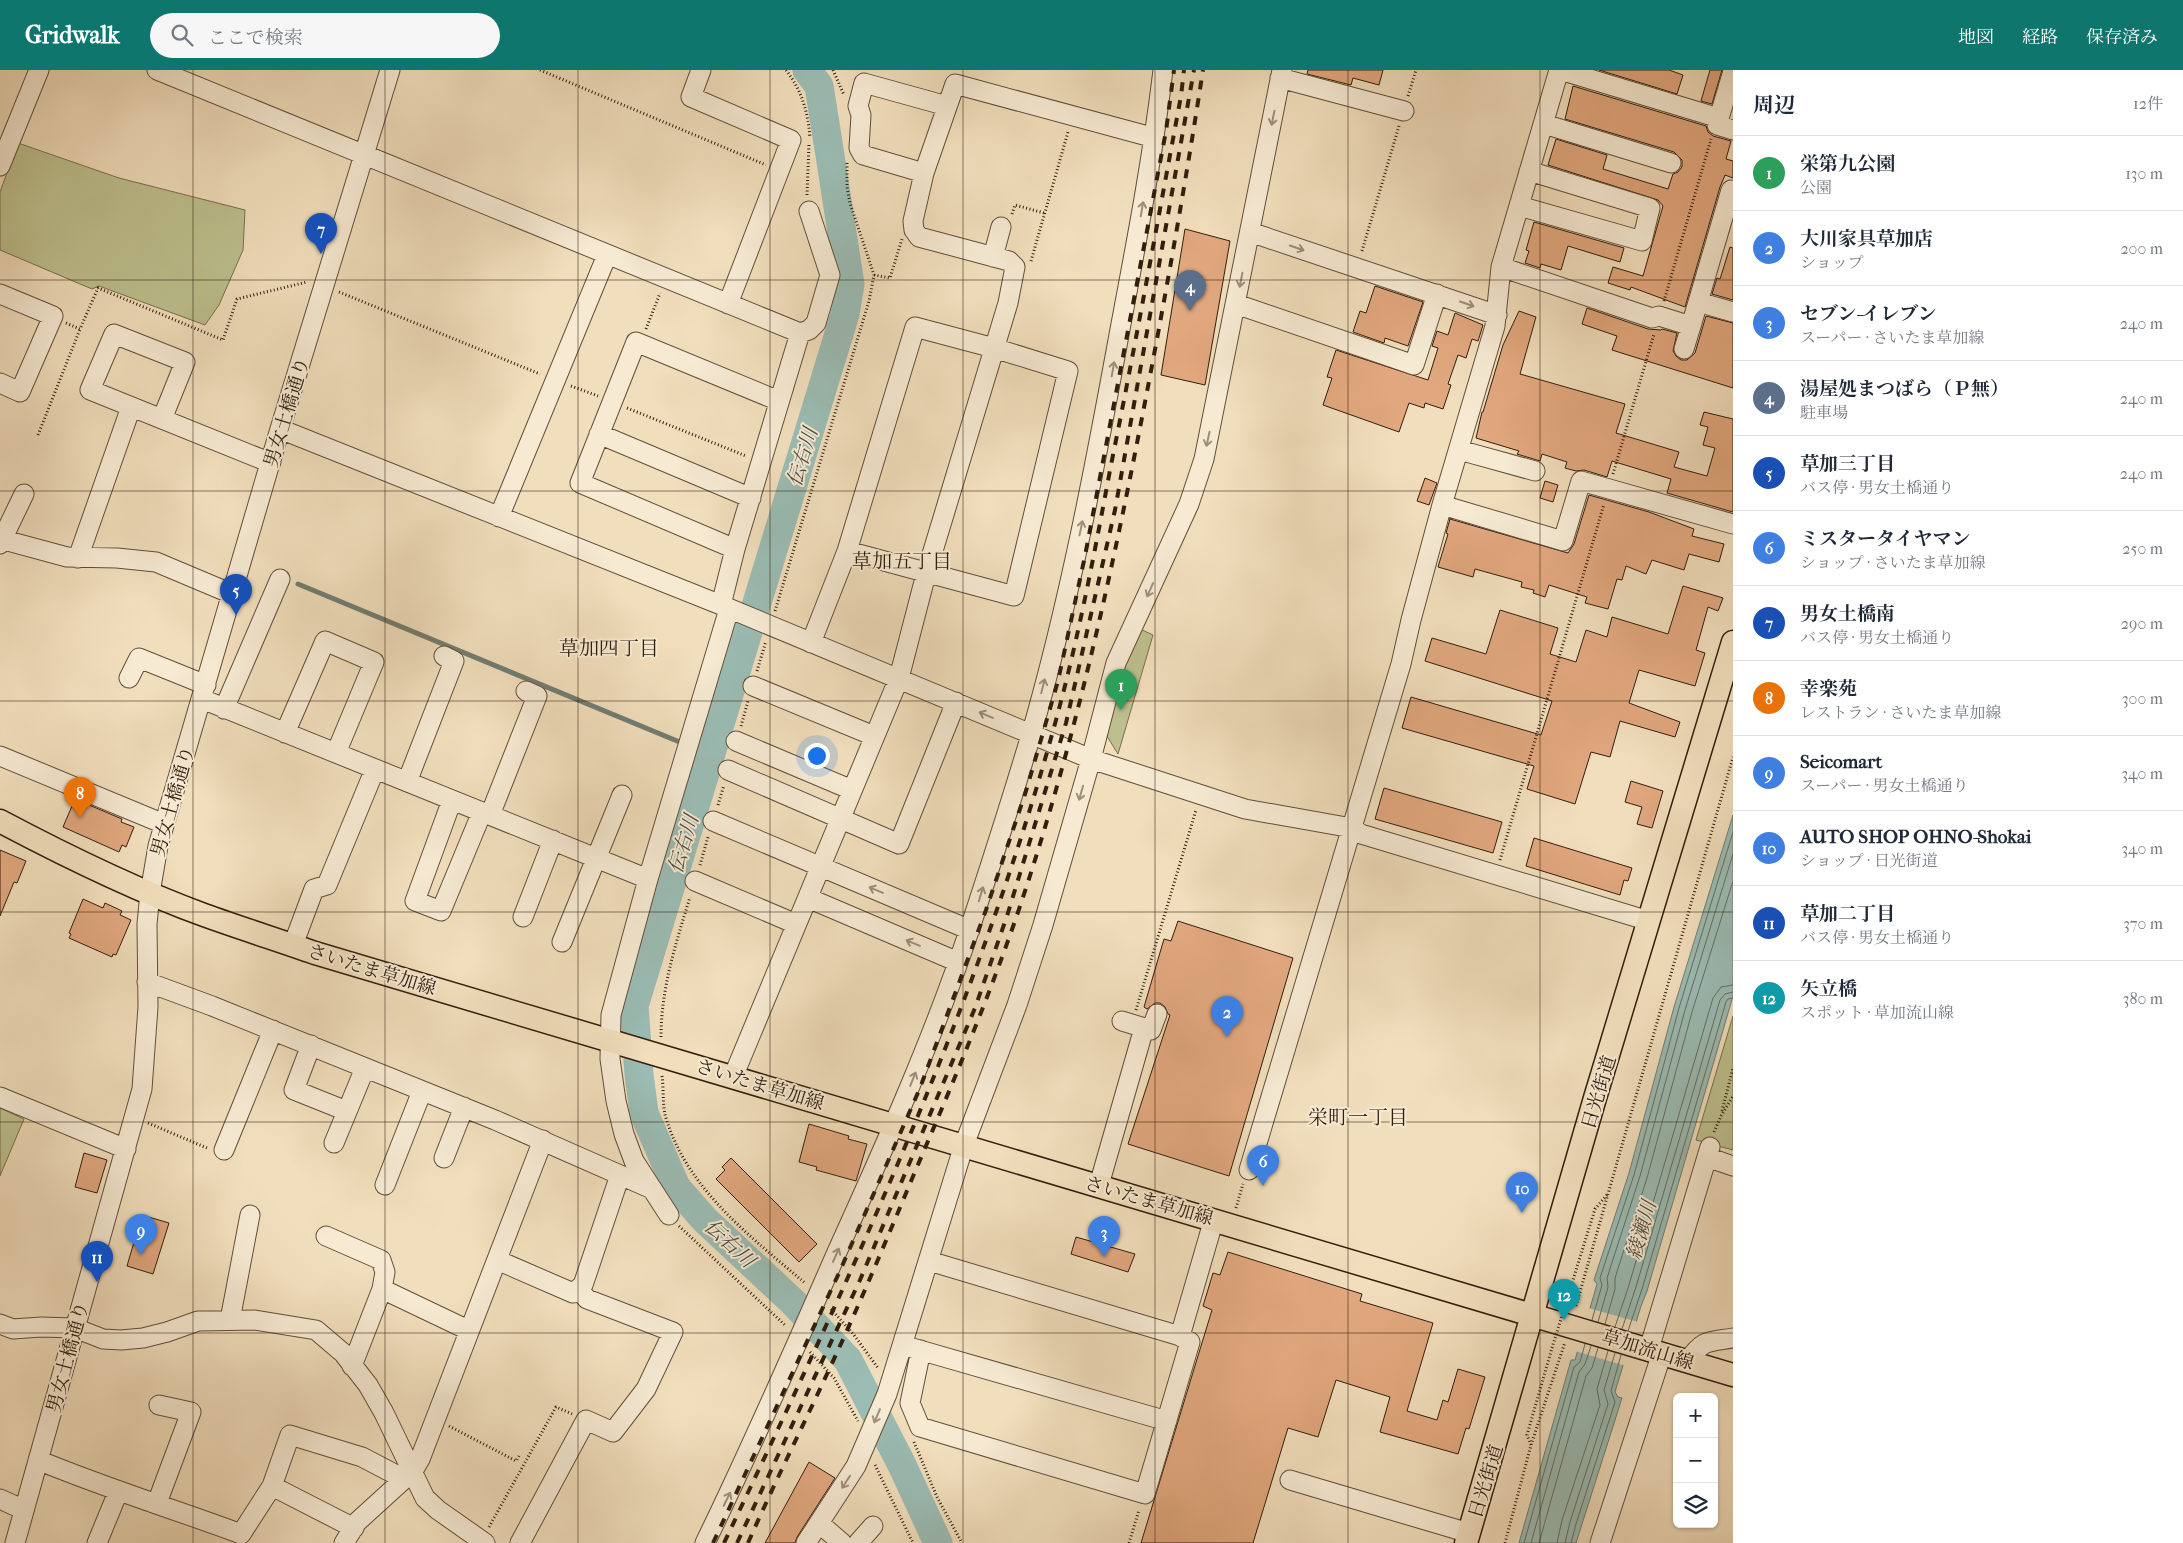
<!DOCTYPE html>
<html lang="ja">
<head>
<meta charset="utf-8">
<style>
  body { margin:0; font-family:"IM FELL French Canon","Noto Serif JP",serif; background:#f6f6f7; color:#1f2937 }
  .controls { position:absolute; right:15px; bottom:15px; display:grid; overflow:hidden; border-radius:8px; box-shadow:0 1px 4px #0004 }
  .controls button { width:45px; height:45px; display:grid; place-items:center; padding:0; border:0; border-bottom:1px solid #e0e1e3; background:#fff; color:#1f2937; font:25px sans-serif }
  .you { position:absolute; left:816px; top:685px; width:18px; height:18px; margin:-12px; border:4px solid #fff; border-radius:50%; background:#1a73e8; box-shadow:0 0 0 8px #1a73e833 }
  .badge { display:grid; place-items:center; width:32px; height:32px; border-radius:50%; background:#0f766e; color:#fff; font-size:16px; font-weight:700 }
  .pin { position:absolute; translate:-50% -41px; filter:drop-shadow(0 1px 2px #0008) }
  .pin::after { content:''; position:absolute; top:26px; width:18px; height:15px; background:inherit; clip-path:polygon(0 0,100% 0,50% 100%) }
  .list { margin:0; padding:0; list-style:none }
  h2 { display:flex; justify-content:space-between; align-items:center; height:65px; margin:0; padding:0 20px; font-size:21px }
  h2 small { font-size:16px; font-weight:400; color:#747a83 }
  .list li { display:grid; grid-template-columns:32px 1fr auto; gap:15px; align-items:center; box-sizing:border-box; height:75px; padding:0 20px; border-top:1px solid #e0e1e3 }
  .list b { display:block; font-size:19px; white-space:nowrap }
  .list p { margin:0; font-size:16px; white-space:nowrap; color:#747a83 }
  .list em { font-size:16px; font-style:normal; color:#747a83 }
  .icon { flex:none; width:28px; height:28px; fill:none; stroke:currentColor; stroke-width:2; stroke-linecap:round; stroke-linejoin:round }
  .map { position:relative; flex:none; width:1733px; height:1473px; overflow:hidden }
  header { display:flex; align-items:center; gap:30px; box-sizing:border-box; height:70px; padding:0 25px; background:#0f766e; color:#fff }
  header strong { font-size:24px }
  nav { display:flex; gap:28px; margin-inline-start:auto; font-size:18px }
  .search { width:350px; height:45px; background:#f6f6f7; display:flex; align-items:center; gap:12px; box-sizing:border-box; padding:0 18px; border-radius:28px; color:#747a83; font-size:19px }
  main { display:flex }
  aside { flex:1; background:#fff }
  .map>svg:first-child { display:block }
</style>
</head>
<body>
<header>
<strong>Gridwalk</strong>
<div class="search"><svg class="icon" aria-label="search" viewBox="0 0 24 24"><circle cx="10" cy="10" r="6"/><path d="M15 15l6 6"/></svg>ここで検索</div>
<nav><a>地図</a><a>経路</a><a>保存済み</a></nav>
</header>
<main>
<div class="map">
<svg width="1733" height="1473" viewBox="0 0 1733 1473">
  <rect width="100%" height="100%" fill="#f1debc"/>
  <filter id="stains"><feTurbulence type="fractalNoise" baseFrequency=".004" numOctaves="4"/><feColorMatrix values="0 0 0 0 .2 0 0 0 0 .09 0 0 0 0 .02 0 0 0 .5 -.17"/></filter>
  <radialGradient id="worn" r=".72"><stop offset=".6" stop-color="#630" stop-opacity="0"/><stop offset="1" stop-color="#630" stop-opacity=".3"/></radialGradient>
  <path fill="#bdc08e" stroke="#786f4e" d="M18,73L119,108L245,140L243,180L219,235L205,255L99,216L92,219L0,180V122Z
    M1140,559L1153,565L1118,684L1105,663C1113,631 1121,587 1140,559Z
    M1733,946V1080L1696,1070Z
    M0,1038L24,1049L0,1106Z"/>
  <path fill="#9bbcb4" stroke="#717d71" d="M1733,745V926L1647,1221L1641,1236L1615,1322L1618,1327L1622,1328L1576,1473H1519L1571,1290H1575L1597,1214L1594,1210L1629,1103L1674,937Z"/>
  <path fill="#f1debc" d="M1588,1238L1638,1252L1626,1296L1575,1281Z"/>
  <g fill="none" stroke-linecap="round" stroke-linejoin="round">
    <path stroke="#666d60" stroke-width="1" d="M1592,1250L1602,1215L1600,1208L1634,1105L1679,938L1733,762
      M1598,1252L1608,1217L1607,1208L1640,1106L1685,940L1733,784
      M1605,1254L1615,1219V1208L1647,1108L1692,942L1733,811
      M1615,1257L1629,1215L1713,928L1721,917L1733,915
      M1622,1259L1636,1217L1720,930L1725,924L1733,922
      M1628,1261L1642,1219L1726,932L1728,929L1733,928
      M1524,1473L1574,1297L1580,1292L1585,1274
      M1531,1473L1579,1302L1585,1294L1591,1276
      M1539,1473L1586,1306L1592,1298L1598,1278
      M1557,1473L1562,1450L1600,1335L1597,1319L1608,1281
      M1565,1473L1570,1452L1608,1334L1604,1320L1615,1283
      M1571,1473L1576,1454L1615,1332L1611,1321L1621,1285"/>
    <path stroke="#717d71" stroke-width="5" d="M298,514L711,685"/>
    <path stroke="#9bbcb4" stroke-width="29" d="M807,0L819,16L829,79L850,214L845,244L634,936L639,1004L644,1043L676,1117L704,1149L793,1232L848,1290L902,1395L938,1473"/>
  </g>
  <path fill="#e1a77e" stroke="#321e0d" d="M1308,0H1383L1379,15L1353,8L1351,15L1307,4Z
    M1599,0H1669L1683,5L1677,24Z
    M1710,0H1722L1712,34L1701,31Z
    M1573,16L1706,56L1708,62L1713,66L1731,71L1726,89L1733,91V108L1725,105L1720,117L1685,237L1631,217L1630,220L1608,213L1613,197L1643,206L1663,136L1658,130L1548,95L1556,69L1607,85L1603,99L1668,119L1673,104L1678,102L1682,97V90L1674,82L1565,49Z
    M1534,152L1624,178L1620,192L1568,176L1561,200L1541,194L1540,198L1525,193L1529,181L1526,180Z
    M1185,159L1230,171L1205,315L1161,305Z
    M1730,177L1733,178V230L1712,224L1717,208L1720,209Z
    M1375,216L1423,232L1408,276L1385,268L1384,273L1353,262L1360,241L1366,243Z
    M1587,238L1648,259L1661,260L1662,259L1677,263L1673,281L1676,286L1681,290H1687L1695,283L1706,246L1733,253V318L1612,280L1617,266L1582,254Z
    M1519,241L1536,247L1520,304L1625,334L1616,363L1679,382L1674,397L1707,406L1715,378L1703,375L1708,357L1700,355L1704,342L1733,349V442L1667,423L1671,409L1612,391L1607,407L1584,400L1576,401L1565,398L1567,392L1542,384L1540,391L1517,384L1519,381L1476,368L1482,342H1483L1503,275Z
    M1455,243L1483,255L1478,271L1472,269L1466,288L1458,285L1448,314L1451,315L1443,339L1425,333L1424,338L1409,333L1399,362L1323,335L1332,308L1327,307L1336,280L1428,310L1438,278L1432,276L1437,261L1448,265Z
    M1425,408L1437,413L1429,435L1417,431Z
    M1545,411L1558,415L1553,432L1540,428Z
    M1589,425L1649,442L1694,459L1692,466L1724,474L1719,492L1689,484L1684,500L1652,490L1646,504L1626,496L1622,510L1617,509L1608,539L1585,533L1587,527L1549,515L1545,527L1533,523L1534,520L1521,517L1522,512L1475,499L1473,507L1438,497L1448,464L1446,463L1450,449L1568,483L1574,474Z
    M1683,516L1723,528L1718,541L1708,537L1696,580L1705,583L1695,616L1639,600L1629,633L1680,652L1675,667L1620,651L1610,687L1591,682L1575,734L1527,719L1534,696L1402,658L1411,627L1541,665L1552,631L1425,591L1432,568L1486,584L1500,540L1558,558L1550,584L1576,592L1586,560L1607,567L1612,547L1668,564Z
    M1631,711L1663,721L1652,758L1637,754L1642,737L1625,732Z
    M1384,718L1502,752L1493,783L1375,749Z
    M75,729L122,749L121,752L134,757L126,777L122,775L119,782L63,757Z
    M1534,768L1632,798L1628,811L1624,810L1620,825L1526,796Z
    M0,780L26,791L17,813L14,812L0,846Z
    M83,829L103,838L105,833L122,841L120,845L131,850L116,885L113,884L112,887L69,868L71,864L69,863Z
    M1178,851L1293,888L1229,1106L1128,1074L1170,945L1168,944L1165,937L1160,933H1155L1147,939L1144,937L1164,869L1171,871Z
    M809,1054L849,1066L848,1069L867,1074L856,1111L816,1100L817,1097L799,1092Z
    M84,1083L107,1090L97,1123L75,1117Z
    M731,1088L817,1174L799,1192L716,1109L725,1100L722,1097Z
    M142,1145L169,1153L153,1204L127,1196Z
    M1076,1167L1135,1184L1128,1202L1071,1184Z
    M1228,1182L1362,1224L1360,1231L1433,1253L1407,1341L1437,1350L1443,1330L1448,1332L1458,1299L1485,1307L1469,1359L1466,1358L1458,1384L1380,1362L1390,1327L1336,1310L1318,1367L1288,1358L1253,1473H1141L1212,1240L1203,1236L1213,1203L1220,1205Z
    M809,1392L835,1408L797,1467L795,1473H765Z"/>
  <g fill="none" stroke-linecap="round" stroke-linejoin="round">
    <g stroke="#624e39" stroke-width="21">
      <path id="minor" d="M157,0L800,263L735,479L721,535
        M701,0L691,27L791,70L728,234
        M1560,0L1719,48
        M1733,1L1717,55L1733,60
        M1280,8L1404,41
        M1544,54L1671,93
        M0,96L39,0
        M924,103L863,85L859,78L861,45L858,36L864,13L947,36
        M1519,136L1642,171L1650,138L1529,101
        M1250,162L1497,245
        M993,187L1001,157
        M1501,197L1652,248L1659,246L1691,256L1731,120L1733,121
        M0,224L53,246L20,322L0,313
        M1698,232L1733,242
        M1236,234L1414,295L1437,224
        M800,263L809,260L816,253L830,205L809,141
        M1684,279L1691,256
        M162,349L185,292L114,264L90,320L261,389L271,392
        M280,359L721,535L1091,689L1245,739L1352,758L1361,764L1649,851
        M599,364L751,428
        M1459,380L1535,401
        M1442,435L1563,471L1581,411L1733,454
        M499,447L607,185
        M0,469L67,487L117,488L156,492L232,524
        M0,474L24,424
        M735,479L580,413L636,272L779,331
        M78,488L131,337
        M811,573L847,481L915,257L994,278L1068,301L1014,526L847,481
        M129,608L139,588L206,615
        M753,616L874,666
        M202,629L648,809L729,539
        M224,639L280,509
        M285,663L325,571L374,592L336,683
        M736,671L852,720
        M0,686L164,754
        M728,700L899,774L956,632
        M407,712L454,591L444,586
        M452,730L415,831L441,841L482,742
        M490,745L537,626L526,621
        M713,751L970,860
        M648,809L611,945L610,989L616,1031L624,1064L634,1091L669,1145
        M695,811L796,854
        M808,828L958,892
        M523,847L553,770
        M562,872L622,725
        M293,875L314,819L327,815L375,699
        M147,912L212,936L495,1050L652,1119
        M1122,951L1151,960L1157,944
        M311,975L294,1020L339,1038
        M733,1007L899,608L926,504L1008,233L1015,197L1009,191L919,167L914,160L913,151L924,103L955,14L1155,68
        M0,1027L126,1079
        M334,1073L365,998
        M224,1080L273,960
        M1707,1087L1733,1096
        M444,1088L464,1037
        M1249,1100L1401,594L1411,550L1442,435L1495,256L1501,197L1559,0
        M385,1115L422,1021
        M1099,1115L1144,958
        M326,1166L381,1190L385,1202L382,1219L352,1296
        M497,1190L573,1223L583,1215L620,1105
        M382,1219L468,1260
        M230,1250L250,1145
        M0,1254L13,1259L41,1257L75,1258L103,1269L121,1270L143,1268L167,1262L198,1251L255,1250L316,1260L343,1283L368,1315L384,1343L425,1428L438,1440L485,1473
        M1180,1266L1214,1149
        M909,1277L1167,1351
        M1649,1279L1710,1077
        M921,1280L910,1333L920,1357L1145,1424L1190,1272L1180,1266L929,1191
        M1688,1291C1703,1269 1708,1272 1733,1268
        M38,1390C105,1418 174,1439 241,1464L272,1416L354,1458
        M1290,1410L1469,1463
        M272,1416L290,1365L362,1387L404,1409
        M0,1429L24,1440
        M157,1433L191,1342L159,1335
        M819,1453L842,1473
        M15,1473L142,1019L148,937L147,854L150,823L158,776L280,359L390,0
        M97,1473L118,1422
        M344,1473L357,1452L413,1401L420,1389L543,1070
        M520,1473L586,1350L613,1362L646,1319L673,1262L587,1229L578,1219
        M705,1473C752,1377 794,1280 837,1182C885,1076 933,969 970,858C991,794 1012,729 1031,665C1070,530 1096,391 1121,254C1137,169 1153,85 1163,0
        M806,1473L856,1396L887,1324L964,1075L1017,935L1043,855L1091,689L1116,593L1189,434L1204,389L1282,0
        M858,1473L873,1456
        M1600,1473L1662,1283"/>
    </g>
    <g stroke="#321e0d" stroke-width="25">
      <path id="major" d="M0,751C66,786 133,819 204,845C240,858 278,870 315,883L1733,1305
        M1466,1473L1595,1028L1733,572"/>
    </g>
    <path stroke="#321e0d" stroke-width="3" stroke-dasharray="1 2.5" stroke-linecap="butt" d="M540,0L766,95
      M786,0C802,21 808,42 810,68
      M833,0L844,25
      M1408,26L1416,0
      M807,125L809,74
      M1012,144L1015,135L1044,143
      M1362,181L1399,56
      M1031,191L1068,62
      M874,205L890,208L902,169
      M339,222L540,304
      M1664,231L1711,69
      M66,253L80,259L98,218L223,270L237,229L307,212
      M646,259L660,223
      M571,316L598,326
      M627,338L746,386
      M38,365L80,259
      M1613,404L1654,264
      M775,541L869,231L874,205L850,133L847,117V93
      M757,601L766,571
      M741,656L748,631
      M718,735L724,715
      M1500,790L1604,434
      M700,795L708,767
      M1136,940L1196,740
      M661,967C661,918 676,873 690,827
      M662,1006C664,1019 662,1035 666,1048C687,1119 751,1167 805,1213
      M1722,1041L1733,998
      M148,1053L207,1078
      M1714,1062L1721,1046L1733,1026
      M1236,1138L1243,1114
      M679,1156L786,1256
      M1568,1226L1595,1139L1607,1125
      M1576,1236L1733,687
      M831,1239L854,1265L878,1298
      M810,1282L834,1308L858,1351
      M449,1356L516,1391L519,1386
      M914,1372L937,1427L962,1473
      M1531,1375L1527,1365L1552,1278
      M875,1395L913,1473
      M489,1457L556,1337L572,1344
      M1129,1473L1139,1440
      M1505,1473L1531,1375L1565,1272"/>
    <use href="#minor" stroke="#f6ead3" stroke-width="19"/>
    <use href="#major" stroke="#f1debc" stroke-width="22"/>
    <path stroke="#321e0d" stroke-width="4" stroke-dasharray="9 9" stroke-linecap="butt" d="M713,1473L839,1203L920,1018L986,840L1026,721L1058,611L1085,486L1166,61L1174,0
      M724,1473C851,1206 978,936 1056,650C1079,566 1095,480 1111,395C1136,272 1158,149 1181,26L1184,0
      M737,1473L860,1210L975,938L1007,846L1066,653L1115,440L1194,0
      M748,1473C773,1416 801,1360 827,1304C858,1238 886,1171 914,1104C950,1020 985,937 1015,851C1069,693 1106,531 1138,368C1162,246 1184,123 1203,0"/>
    <path stroke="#321e0d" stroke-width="3" stroke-dasharray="1 2.5" stroke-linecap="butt" d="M1552,1278L1568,1226"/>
  </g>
  <defs><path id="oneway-shaft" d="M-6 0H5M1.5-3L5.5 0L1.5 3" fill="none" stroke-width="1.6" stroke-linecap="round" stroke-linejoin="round" transform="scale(1.25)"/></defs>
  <g stroke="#9e8e7a">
    <use href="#oneway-shaft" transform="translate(1273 48) rotate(101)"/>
    <use href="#oneway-shaft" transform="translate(1142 139) rotate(-80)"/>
    <use href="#oneway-shaft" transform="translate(1297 178) rotate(19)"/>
    <use href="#oneway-shaft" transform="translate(1241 210) rotate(101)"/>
    <use href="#oneway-shaft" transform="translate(1467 234) rotate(19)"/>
    <use href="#oneway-shaft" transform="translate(1113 299) rotate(-80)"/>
    <use href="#oneway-shaft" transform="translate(1208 369) rotate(102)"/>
    <use href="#oneway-shaft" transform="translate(1081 458) rotate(-78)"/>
    <use href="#oneway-shaft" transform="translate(1150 520) rotate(114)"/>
    <use href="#oneway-shaft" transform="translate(1043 616) rotate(-76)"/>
    <use href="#oneway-shaft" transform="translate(986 645) rotate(-157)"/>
    <use href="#oneway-shaft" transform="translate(1081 723) rotate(106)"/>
    <use href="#oneway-shaft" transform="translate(876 820) rotate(-157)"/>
    <use href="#oneway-shaft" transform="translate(981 824) rotate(-73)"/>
    <use href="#oneway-shaft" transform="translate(913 873) rotate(-157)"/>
    <use href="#oneway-shaft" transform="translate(913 1009) rotate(-68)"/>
    <use href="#oneway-shaft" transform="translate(836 1185) rotate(-66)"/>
    <use href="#oneway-shaft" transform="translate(877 1346) rotate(113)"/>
    <use href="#oneway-shaft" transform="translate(846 1412) rotate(123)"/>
    <use href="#oneway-shaft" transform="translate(727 1429) rotate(-64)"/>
  </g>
  <path fill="none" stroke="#321e0d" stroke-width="1" stroke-opacity="0.55" d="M193,0V1473M385,0V1473M578,0V1473M770,0V1473M963,0V1473M1155,0V1473M1348,0V1473M1540,0V1473M0,210H1733M0,421H1733M0,631H1733M0,842H1733M0,1052H1733M0,1263H1733"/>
  <g text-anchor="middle" stroke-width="4" stroke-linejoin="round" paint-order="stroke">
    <g font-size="19" fill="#321e0d" stroke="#f6ead3">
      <text transform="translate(286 342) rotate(-73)" y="7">男女土橋通り</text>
      <text transform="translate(172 731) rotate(-74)" y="7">男女土橋通り</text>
      <text transform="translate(372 899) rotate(17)" y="7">さいたま草加線</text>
      <text transform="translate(760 1014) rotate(17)" y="7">さいたま草加線</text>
      <text transform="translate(1598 1022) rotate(-73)" y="7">日光街道</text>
      <text transform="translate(1149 1130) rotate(16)" y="7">さいたま草加線</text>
      <text transform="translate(1648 1279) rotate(17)" y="7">草加流山線</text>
      <text transform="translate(67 1287) rotate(-75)" y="7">男女土橋通り</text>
      <text transform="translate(1485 1411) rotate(-73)" y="7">日光街道</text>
    </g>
    <g font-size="20" font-style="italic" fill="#524d3f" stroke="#f6ead3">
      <text transform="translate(802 387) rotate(-73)" y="7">伝右川</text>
      <text transform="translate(683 774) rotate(-73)" y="7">伝右川</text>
      <text transform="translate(1641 1160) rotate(-74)" y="7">綾瀬川</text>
      <text transform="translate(730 1173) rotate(43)" y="7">伝右川</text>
    </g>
    <g font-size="20" fill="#321e0d" stroke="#f6ead3">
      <text x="902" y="498">草加五丁目</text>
      <text x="609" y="585">草加四丁目</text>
      <text x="1358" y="1054">栄町一丁目</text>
    </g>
  </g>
  <rect width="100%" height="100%" filter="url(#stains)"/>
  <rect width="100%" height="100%" fill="url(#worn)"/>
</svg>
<div class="controls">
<button>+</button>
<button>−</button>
<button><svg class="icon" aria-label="layers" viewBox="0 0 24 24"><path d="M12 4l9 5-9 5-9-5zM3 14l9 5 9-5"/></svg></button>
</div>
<div class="you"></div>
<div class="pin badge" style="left:1121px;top:640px;background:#2e9e5b">1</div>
<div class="pin badge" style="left:1227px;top:967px;background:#3f7fe0">2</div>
<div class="pin badge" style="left:1104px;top:1187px;background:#3f7fe0">3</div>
<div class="pin badge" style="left:1190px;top:241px;background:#5c6f8a">4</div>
<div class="pin badge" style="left:236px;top:545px;background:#1a4fb4">5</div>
<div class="pin badge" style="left:1263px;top:1116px;background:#3f7fe0">6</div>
<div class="pin badge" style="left:321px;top:184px;background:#1a4fb4">7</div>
<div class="pin badge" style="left:80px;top:748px;background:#e8710a">8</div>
<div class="pin badge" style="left:141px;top:1185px;background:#3f7fe0">9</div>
<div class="pin badge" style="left:1522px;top:1143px;background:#3f7fe0">10</div>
<div class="pin badge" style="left:97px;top:1212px;background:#1a4fb4">11</div>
<div class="pin badge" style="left:1564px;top:1250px;background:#0f9aa8">12</div>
</div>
<aside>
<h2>周辺<small>12件</small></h2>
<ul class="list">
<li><span class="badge" style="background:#2e9e5b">1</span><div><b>栄第九公園</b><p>公園</p></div><em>130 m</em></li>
<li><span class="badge" style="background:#3f7fe0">2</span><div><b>大川家具草加店</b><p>ショップ</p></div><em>200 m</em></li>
<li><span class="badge" style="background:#3f7fe0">3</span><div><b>セブン-イレブン</b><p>スーパー · さいたま草加線</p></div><em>240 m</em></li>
<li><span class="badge" style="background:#5c6f8a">4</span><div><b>湯屋処まつばら（Ｐ無）</b><p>駐車場</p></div><em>240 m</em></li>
<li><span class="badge" style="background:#1a4fb4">5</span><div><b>草加三丁目</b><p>バス停 · 男女土橋通り</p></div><em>240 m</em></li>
<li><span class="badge" style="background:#3f7fe0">6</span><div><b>ミスタータイヤマン</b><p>ショップ · さいたま草加線</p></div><em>250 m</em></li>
<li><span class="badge" style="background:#1a4fb4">7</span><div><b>男女土橋南</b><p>バス停 · 男女土橋通り</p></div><em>290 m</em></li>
<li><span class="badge" style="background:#e8710a">8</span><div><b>幸楽苑</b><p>レストラン · さいたま草加線</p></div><em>300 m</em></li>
<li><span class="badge" style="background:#3f7fe0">9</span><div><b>Seicomart</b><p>スーパー · 男女土橋通り</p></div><em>340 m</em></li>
<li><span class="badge" style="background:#3f7fe0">10</span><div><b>AUTO SHOP OHNO-Shokai</b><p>ショップ · 日光街道</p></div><em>340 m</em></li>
<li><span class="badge" style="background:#1a4fb4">11</span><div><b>草加二丁目</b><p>バス停 · 男女土橋通り</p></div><em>370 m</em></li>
<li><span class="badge" style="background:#0f9aa8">12</span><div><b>矢立橋</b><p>スポット · 草加流山線</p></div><em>380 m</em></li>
</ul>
</aside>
</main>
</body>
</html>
